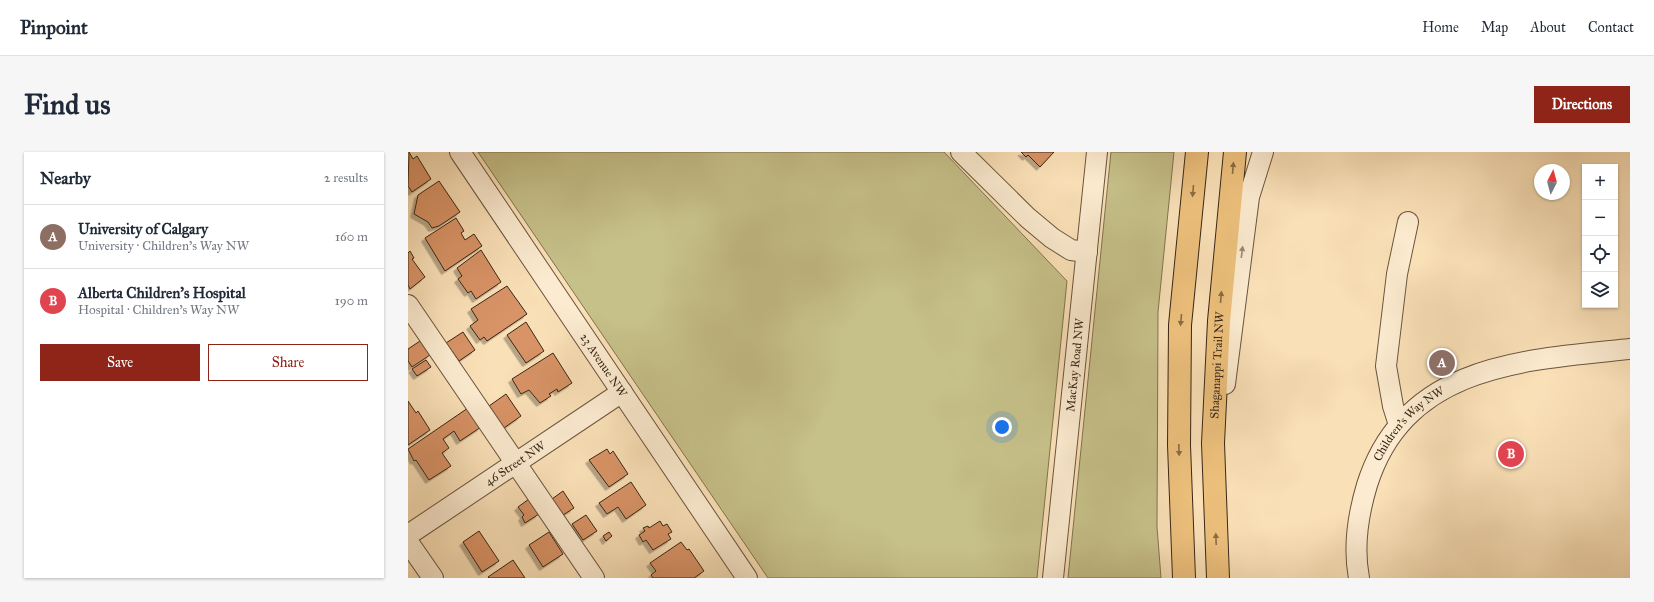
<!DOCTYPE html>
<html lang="en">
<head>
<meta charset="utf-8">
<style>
  body { margin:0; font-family:"IM FELL Great Primer",serif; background:#f6f6f7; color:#1f2937 }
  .controls { position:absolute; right:12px; top:12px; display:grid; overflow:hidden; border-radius:0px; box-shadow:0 1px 3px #0004 }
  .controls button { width:36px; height:36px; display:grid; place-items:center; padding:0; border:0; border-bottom:1px solid #e0e1e3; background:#fff; color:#1f2937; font:20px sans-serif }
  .compass { position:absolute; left:1126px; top:12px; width:36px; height:36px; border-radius:50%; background:#fff; box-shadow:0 1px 3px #0004; rotate:6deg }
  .you { position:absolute; left:594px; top:275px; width:14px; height:14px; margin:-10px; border:3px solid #fff; border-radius:50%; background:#1a73e8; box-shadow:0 0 0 6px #1a73e833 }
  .badge { display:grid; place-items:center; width:26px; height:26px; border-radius:50%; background:#8f2418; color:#fff; font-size:13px; font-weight:700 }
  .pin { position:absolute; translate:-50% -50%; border:2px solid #fff; box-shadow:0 1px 4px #0006 }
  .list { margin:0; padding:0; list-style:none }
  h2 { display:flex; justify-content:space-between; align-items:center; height:52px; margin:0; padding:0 16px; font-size:17px }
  h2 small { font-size:13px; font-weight:400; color:#747a83 }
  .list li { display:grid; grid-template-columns:26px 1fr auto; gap:12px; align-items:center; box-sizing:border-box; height:64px; padding:0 16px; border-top:1px solid #e0e1e3 }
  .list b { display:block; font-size:15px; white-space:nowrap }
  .list p { margin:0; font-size:13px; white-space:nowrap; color:#747a83 }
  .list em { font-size:13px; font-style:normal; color:#747a83 }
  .actions { display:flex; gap:8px; padding:12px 16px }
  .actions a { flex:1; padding:9px 0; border:1px solid #8f2418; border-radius:0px; text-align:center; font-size:14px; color:#8f2418 }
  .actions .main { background:#8f2418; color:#fff }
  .icon { flex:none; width:22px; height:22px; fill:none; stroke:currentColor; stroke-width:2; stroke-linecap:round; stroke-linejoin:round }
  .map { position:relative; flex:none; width:1222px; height:426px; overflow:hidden; border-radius:0px }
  header { display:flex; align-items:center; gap:24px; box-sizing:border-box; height:56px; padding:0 20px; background:#fff; border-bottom:1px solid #e0e1e3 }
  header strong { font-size:19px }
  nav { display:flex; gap:22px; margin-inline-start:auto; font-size:14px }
  .intro { display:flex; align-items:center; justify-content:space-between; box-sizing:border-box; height:96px; padding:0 24px }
  h1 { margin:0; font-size:28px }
  .button { padding:10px 18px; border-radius:0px; background:#8f2418; color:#fff; font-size:14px; font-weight:700 }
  main { display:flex; gap:24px; padding:0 24px }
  aside { flex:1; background:#fff; border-radius:0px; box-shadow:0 1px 3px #0004 }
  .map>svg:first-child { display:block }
</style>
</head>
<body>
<header>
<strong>Pinpoint</strong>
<nav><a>Home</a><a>Map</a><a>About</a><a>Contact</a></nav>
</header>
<div class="intro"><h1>Find us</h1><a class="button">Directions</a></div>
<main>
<aside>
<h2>Nearby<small>2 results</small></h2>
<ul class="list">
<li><span class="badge" style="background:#8d6e63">A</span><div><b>University of Calgary</b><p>University · Children's Way NW</p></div><em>160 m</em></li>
<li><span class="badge" style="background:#e0444e">B</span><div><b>Alberta Children's Hospital</b><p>Hospital · Children's Way NW</p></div><em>190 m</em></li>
</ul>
<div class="actions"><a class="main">Save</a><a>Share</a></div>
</aside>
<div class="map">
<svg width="1222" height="426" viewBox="0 0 1222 426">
  <defs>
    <filter id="shadow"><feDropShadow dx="-3.5" dy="3.5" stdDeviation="0" flood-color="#0004"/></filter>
  </defs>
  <rect width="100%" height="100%" fill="#fae0b7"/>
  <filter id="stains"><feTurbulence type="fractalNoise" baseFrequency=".005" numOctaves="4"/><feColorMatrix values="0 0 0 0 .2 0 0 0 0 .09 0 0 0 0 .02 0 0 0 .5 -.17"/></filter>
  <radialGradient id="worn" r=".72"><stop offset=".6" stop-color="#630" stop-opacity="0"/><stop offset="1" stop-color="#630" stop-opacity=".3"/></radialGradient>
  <path fill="#c6c089" stroke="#807350" d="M70,0H536L659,129L629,426H360Z
    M703,0H766L750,160L749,375L753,426H660Z"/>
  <path fill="#d89366" stroke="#392616" filter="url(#shadow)" d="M1,0L5,7L9,4L23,27L4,40L0,34Z
    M613,0H646L632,15L620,3L618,5Z
    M31,29L52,60L31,74L24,76L20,70L6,62L10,43Z
    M48,66L56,79L53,81L57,88L66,82L74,94L37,119L17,86Z
    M73,98L93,130L68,147L63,139L60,141L50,127L54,124L49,116Z
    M2,99L6,106L4,107L17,125L2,137L0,133V101Z
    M99,134L119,162L79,189L76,185L72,188L62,174L70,168L63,157Z
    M118,170L136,199L118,211L99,183Z
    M55,180L67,198L51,209L38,191Z
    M12,189L22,203L4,215L0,209V197Z
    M145,201L164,231L150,240L149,237L141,242L143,244L132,251L121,238L113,242L104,227Z
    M18,208L23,215L9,224L4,217Z
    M98,242L113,264L96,276L81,254Z
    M0,249L8,261L10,259L22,278L0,293Z
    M60,256L73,275L52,289L46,279L35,287L41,296L34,301L43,314L21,328L8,308L6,309L0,297Z
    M199,297L202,302L205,299L220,322L201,335L181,308Z
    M223,330L238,353L218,367L210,355L199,362L191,351Z
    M155,339L166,356L155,363L144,347Z
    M121,347L131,362L117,371L114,365L116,363L110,355Z
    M178,363L189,379L175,388L164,372Z
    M252,369L255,374L259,372L264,380L260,382L263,387L245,398L238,388L235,390L231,383L237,379L235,376L240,374L241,376Z
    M71,379L91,409L74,420L55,390Z
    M141,380L155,402L135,415L121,393Z
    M201,380L204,384L198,389L195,384Z
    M273,390L279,398L281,397L296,419L286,426H245L243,423L248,419L242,411Z
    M105,408L117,426H81L80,425Z"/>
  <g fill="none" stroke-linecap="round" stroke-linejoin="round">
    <g stroke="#69543e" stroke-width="22">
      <g id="minor">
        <path id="s1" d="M52,0L339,426"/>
        <path d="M553,0L620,66L644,86L663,98L679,100"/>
        <path d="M0,153L186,426"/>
        <path d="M817,232L841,45L855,0"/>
        <path d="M991,273L985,254L978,214L989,122L1000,70"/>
        <path id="s2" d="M0,383L214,240"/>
        <path d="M0,390L25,426"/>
        <path id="s3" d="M645,426L689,0"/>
        <path id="s4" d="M951,426C945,395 950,363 959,333C997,212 1116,208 1222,197"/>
      </g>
    </g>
    <g stroke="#392616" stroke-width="24">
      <g id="major">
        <path d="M776,426L771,293L772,173L789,0"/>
        <path id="s5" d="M810,426L805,291L811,169L827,0"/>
      </g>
    </g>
    <use href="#minor" stroke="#fcebd0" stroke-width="20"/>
    <use href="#major" stroke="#edc07c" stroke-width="22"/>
  </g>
  <defs><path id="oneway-solid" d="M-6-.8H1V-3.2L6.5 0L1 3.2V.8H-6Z"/></defs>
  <g fill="#8a6b44">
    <use href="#oneway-solid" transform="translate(825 16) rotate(-85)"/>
    <use href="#oneway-solid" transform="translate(785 39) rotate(95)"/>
    <use href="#oneway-solid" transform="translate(813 145) rotate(-85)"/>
    <use href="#oneway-solid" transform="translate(773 168) rotate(95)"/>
    <use href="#oneway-solid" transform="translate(771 298) rotate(88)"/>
    <use href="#oneway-solid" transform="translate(808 387) rotate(-92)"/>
  </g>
  <use fill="#9a8873" href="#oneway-solid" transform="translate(834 100) rotate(-83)"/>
  <g text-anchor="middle" stroke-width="3" stroke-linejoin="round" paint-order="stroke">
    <g font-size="12" fill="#392616" stroke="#fcebd0">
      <text dy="4" stroke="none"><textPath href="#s1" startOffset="257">23 Avenue NW</textPath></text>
      <text dy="4" stroke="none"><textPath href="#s3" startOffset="214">MacKay Road NW</textPath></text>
      <text dy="4" stroke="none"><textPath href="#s5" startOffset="213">Shaganappi Trail NW</textPath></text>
      <text dy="4" stroke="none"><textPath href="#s4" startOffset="170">Children's Way NW</textPath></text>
      <text dy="4" stroke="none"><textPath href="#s2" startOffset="129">46 Street NW</textPath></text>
    </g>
  </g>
  <rect width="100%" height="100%" filter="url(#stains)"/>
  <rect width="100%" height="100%" fill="url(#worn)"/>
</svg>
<div class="controls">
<button>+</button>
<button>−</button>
<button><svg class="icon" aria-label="locate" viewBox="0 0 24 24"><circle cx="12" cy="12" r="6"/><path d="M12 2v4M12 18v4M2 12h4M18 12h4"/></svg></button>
<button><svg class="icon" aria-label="layers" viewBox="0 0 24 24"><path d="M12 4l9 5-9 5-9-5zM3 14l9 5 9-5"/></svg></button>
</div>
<svg class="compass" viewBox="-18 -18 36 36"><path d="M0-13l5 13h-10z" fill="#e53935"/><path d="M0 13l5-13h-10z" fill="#747a83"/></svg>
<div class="you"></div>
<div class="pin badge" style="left:1034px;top:211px;background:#8d6e63">A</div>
<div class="pin badge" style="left:1103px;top:302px;background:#e0444e">B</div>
</div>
</main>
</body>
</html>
